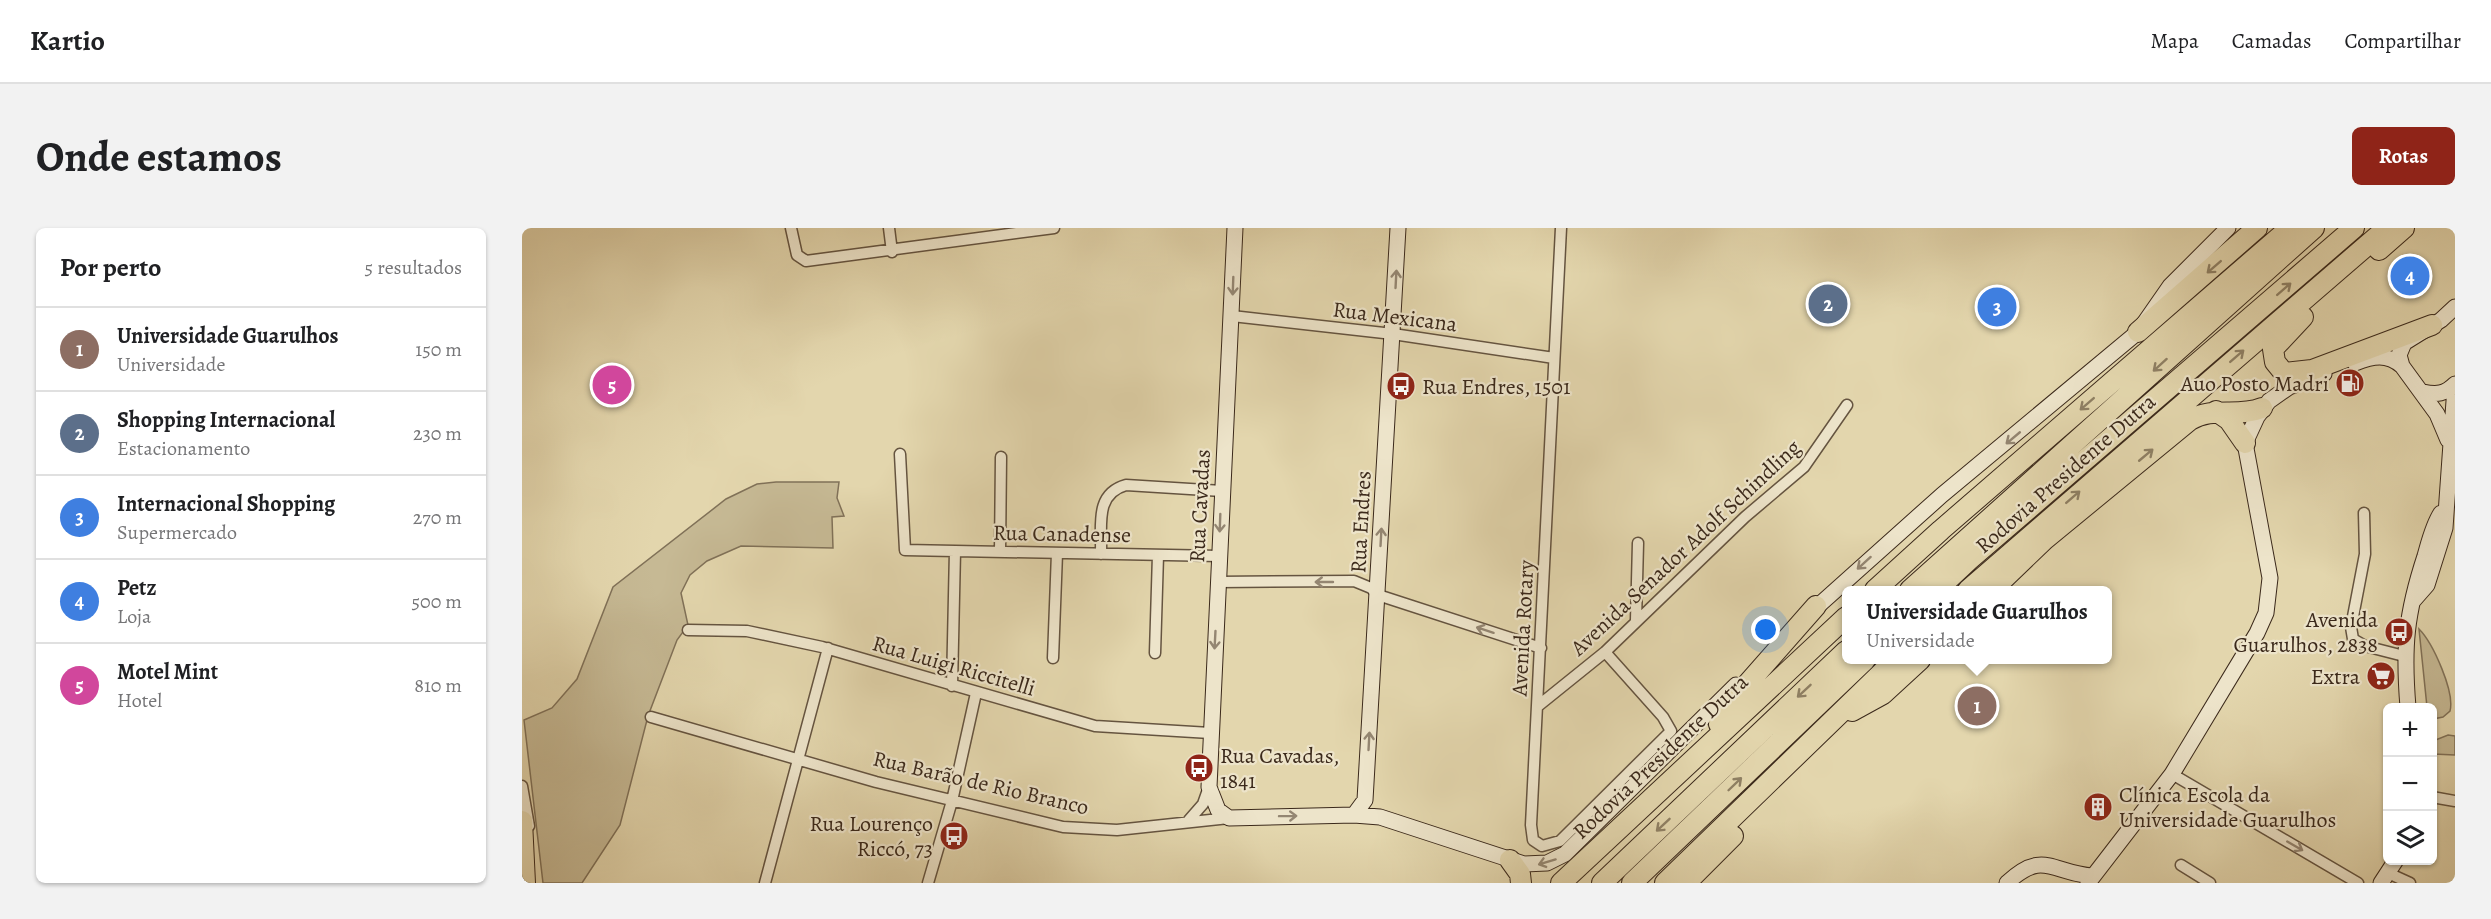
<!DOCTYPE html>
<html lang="pt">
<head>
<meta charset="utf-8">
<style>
  body { margin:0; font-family:Alegreya,serif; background:#f2f2f2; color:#202124 }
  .controls { position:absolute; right:18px; bottom:18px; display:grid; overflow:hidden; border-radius:9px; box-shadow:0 2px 4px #0004 }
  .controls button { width:54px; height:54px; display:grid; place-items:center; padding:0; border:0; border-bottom:2px solid #e0e0e0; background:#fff; color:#202124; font:30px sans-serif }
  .you { position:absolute; left:1244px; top:402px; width:21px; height:21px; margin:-15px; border:4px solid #fff; border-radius:50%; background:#1a73e8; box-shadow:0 0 0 9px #1a73e833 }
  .badge { display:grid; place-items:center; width:39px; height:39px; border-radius:50%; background:#8f2418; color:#fff; font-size:20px; font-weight:700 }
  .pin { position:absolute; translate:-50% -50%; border:3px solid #fff; box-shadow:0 2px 6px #0006 }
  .popup { position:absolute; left:1320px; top:358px; width:270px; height:78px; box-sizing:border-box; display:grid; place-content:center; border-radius:9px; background:#fff; filter:drop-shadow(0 2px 4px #0005); font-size:20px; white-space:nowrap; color:#757577 }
  .popup b { font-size:22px; color:#202124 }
  .popup::after { content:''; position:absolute; left:50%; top:100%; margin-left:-12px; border:12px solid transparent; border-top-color:#fff }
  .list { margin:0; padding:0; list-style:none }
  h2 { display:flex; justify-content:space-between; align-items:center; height:78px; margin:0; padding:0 24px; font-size:26px }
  h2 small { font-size:20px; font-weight:400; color:#757577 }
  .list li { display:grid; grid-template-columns:39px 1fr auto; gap:18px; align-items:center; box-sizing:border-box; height:84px; padding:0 24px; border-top:2px solid #e0e0e0 }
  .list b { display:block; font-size:22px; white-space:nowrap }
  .list p { margin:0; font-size:20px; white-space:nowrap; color:#757577 }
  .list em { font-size:20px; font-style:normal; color:#757577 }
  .icon { flex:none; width:33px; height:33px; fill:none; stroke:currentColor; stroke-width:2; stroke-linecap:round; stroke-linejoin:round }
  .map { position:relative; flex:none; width:1933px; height:655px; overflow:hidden; border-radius:9px }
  header { display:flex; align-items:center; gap:36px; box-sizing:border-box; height:84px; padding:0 30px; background:#fff; border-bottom:2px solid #e0e0e0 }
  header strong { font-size:28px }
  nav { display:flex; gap:33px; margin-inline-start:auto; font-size:21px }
  .intro { display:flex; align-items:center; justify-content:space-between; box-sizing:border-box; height:144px; padding:0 36px }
  h1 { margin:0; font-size:42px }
  .button { padding:15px 27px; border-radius:9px; background:#8f2418; color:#fff; font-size:21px; font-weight:700 }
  main { display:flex; gap:36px; padding:0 36px }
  aside { flex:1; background:#fff; border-radius:9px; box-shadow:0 2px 4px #0004 }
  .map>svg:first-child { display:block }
</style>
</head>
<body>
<header>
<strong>Kartio</strong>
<nav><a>Mapa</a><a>Camadas</a><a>Compartilhar</a></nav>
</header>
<div class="intro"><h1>Onde estamos</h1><a class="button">Rotas</a></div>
<main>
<aside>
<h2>Por perto<small>5 resultados</small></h2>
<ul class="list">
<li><span class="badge" style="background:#8d6e63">1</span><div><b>Universidade Guarulhos</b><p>Universidade</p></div><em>150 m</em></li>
<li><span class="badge" style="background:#5c6f8a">2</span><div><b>Shopping Internacional</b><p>Estacionamento</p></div><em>230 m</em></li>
<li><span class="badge" style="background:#3f7fe0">3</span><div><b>Internacional Shopping</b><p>Supermercado</p></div><em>270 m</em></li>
<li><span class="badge" style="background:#3f7fe0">4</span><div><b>Petz</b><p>Loja</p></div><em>500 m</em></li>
<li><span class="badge" style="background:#d1479c">5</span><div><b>Motel Mint</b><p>Hotel</p></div><em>810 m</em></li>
</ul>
</aside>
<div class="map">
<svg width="1933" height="655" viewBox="0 0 1933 655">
  <rect width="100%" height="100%" fill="#e3d6ad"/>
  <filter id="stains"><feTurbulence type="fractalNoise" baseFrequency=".00333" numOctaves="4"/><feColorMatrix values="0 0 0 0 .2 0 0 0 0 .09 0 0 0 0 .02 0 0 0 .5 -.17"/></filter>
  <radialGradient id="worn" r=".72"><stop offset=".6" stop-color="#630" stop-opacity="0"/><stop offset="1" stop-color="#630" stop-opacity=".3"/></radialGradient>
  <path fill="#c6b994" stroke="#807158" stroke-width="1.5" d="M254,254H317L315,270L322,288L310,289L311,320L219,318L185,333L168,347L159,365L166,397L155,412L126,488L98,597L60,655H21L2,492L30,480L55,451L91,359L204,271L235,256Z
    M1897,401C1911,415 1933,464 1928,483L1921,489L1911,491L1910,479H1905Z
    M1926,507L1933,508V527L1911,526V513Z"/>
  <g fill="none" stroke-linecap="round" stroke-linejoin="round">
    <g stroke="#655440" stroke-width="13">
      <path id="street" d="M269,0L275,27L284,33L532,0
        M367,0L370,24
        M1039,0L1009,597L1011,612L1020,618L1038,613L1149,503L1141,489L1083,424
        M710,88L871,106L1032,130
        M378,226L383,322L697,328
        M1842,285L1843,326L1829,399L1831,411L1843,418L1882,428
        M478,324L479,229
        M579,326C580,298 572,266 604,257L700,263
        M696,354L832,353L849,360L856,367L1019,420
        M1114,392L1116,315
        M166,402L225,403L300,419L573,498L688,505
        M633,425L636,327
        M531,430L535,325
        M430,458L433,323
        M1016,478L1083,424L1223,289L1282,239L1325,177
        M129,489L354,554L541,599L595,602L707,590
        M1650,546L1836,655
        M0,558L7,598
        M1910,569L1933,573
        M667,592L681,576L687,559
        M1659,637L1688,655
        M1866,645L1888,655
        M243,655L306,420
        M406,655L430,573L454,465"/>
    </g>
    <g stroke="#3b291b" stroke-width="17">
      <path id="secondary" d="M713,0L687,559L696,582L707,590L832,587L858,589L1002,636L1025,635L1043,626L1214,457
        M1833,135C1851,128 1865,125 1880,138
        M1901,164C1915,167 1923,166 1933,156
        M1926,212L1915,186L1880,138L1877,127L1882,115L1919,92L1933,79
        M1891,373L1905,357L1923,300L1933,159
        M1287,386L1420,267L1616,104L1648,58L1706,0
        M1886,479C1881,419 1884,386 1903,328C1907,314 1911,297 1919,285
        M832,587L843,572L876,0
        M1485,655C1521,621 1530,645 1571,648
        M1566,655L1650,546L1735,405L1744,385L1748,350L1723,215L1735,189L1747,173L1767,159L1802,146
        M1859,655L1874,632"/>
    </g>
    <g stroke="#3b291b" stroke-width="22">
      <path id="highway" d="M1857,22L1882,0
        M1781,89L1751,121L1753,134L1762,145L1790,142L1910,97
        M1616,104L1735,0
        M1694,183L1707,192L1723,215
        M1353,362L1419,302L1768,0
        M1388,362L1792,0
        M1415,362L1447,332L1832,0
        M1446,362L1865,0
        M1470,362L1522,312L1668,192C1691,178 1715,190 1740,180
        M1330,483L1361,466L1398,432
        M1197,496L1212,471L1294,378
        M0,593L3,655
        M988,632L998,646L999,655
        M1039,655L1324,389
        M1080,655L1324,423
        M1110,655L1343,432
        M1143,655L1373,432
        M1164,655L1211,608"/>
    </g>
    <use href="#street" stroke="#ede4ca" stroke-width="10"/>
    <use href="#secondary" stroke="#ede4ca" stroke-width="15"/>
    <use href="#highway" stroke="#e3d6ad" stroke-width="20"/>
  </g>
  <defs><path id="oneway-shaft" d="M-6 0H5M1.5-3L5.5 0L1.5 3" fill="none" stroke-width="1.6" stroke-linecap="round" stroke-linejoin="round" transform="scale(1.5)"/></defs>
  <g stroke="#8f8064">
    <use href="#oneway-shaft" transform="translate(1692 39) rotate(139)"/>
    <use href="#oneway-shaft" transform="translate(1762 61) rotate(-41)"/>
    <use href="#oneway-shaft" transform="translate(1715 128) rotate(-41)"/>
    <use href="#oneway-shaft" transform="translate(1638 137) rotate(138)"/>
    <use href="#oneway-shaft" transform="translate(1565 176) rotate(139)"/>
    <use href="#oneway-shaft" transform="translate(1624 227) rotate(-40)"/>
    <use href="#oneway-shaft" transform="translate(1551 269) rotate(-41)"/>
    <use href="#oneway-shaft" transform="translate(1282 463) rotate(137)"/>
    <use href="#oneway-shaft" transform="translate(1213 556) rotate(-44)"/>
    <use href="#oneway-shaft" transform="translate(1141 597) rotate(137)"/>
  </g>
  <g stroke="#948672">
    <use href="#oneway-shaft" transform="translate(874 51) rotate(-87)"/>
    <use href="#oneway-shaft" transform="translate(711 58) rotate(92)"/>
    <use href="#oneway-shaft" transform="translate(1491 210) rotate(140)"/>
    <use href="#oneway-shaft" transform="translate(698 295) rotate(92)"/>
    <use href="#oneway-shaft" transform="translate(859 309) rotate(-87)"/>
    <use href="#oneway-shaft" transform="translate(1342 335) rotate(138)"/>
    <use href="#oneway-shaft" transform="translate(802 354) rotate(180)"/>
    <use href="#oneway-shaft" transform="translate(963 402) rotate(-162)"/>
    <use href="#oneway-shaft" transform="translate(693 412) rotate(93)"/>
    <use href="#oneway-shaft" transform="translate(847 513) rotate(-87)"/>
    <use href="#oneway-shaft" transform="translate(766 588) rotate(-1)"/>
    <use href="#oneway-shaft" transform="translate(1773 618) rotate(30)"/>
    <use href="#oneway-shaft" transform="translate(1025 634) rotate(163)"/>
  </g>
  <defs>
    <g id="fuel-disc" transform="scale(1.5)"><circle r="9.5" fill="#8f2418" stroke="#ede4ca"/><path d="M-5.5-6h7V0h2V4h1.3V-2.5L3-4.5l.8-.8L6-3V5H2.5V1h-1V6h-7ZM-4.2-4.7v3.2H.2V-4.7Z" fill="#fff"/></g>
    <g id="bus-disc" transform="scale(1.5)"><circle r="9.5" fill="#8f2418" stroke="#ede4ca"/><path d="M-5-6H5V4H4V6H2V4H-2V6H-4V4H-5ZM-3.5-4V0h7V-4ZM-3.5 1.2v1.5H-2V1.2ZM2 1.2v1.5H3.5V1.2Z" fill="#fff"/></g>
    <g id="supermarket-disc" transform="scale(1.5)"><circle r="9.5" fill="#8f2418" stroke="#ede4ca"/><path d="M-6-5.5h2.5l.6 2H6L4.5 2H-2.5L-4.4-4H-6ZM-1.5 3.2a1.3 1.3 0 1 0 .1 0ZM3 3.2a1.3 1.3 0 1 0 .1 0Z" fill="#fff"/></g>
    <g id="building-disc" transform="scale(1.5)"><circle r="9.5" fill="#8f2418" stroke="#ede4ca"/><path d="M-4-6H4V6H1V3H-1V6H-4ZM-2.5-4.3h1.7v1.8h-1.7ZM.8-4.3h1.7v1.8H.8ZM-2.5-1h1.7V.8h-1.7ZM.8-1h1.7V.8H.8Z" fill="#fff"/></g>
  </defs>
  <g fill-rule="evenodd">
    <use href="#fuel-disc" x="1828" y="155"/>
    <use href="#bus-disc" x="879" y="158"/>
    <use href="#bus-disc" x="1877" y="404"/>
    <use href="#supermarket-disc" x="1859" y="448"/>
    <use href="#bus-disc" x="677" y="540"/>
    <use href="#building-disc" x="1576" y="579"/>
    <use href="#bus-disc" x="432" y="608"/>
  </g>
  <g text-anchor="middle" stroke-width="4.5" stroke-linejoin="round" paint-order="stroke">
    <g font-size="22" fill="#3b291b" stroke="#ede4ca">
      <text transform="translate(873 88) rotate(7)" y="8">Rua Mexicana</text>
      <text transform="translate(1543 245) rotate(-41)" y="8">Rodovia Presidente Dutra</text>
      <text transform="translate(677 278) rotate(-87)" y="8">Rua Cavadas</text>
      <text transform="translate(838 294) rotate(-87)" y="8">Rua Endres</text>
      <text transform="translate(540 305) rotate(1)" y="8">Rua Canadense</text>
      <text transform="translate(1163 319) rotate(-43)" y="8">Avenida Senador Adolf Schindling</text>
      <text transform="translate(1000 400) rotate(-87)" y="8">Avenida Rotary</text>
      <text transform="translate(432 437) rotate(16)" y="8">Rua Luigi Riccitelli</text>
      <text transform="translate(1138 528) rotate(-43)" y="8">Rodovia Presidente Dutra</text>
      <text transform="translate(459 554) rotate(13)" y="8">Rua Barão de Rio Branco</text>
    </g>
    <g font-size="22" fill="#3b291b" stroke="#ede4ca" text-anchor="end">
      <text x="1807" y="163">Auo Posto Madri</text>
      <text x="900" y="166" text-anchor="start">Rua Endres, 1501</text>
      <text x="1856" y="399">Avenida<tspan x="1856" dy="25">Guarulhos, 2838</tspan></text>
      <text x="1838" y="456">Extra</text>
      <text x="698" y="535" text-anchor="start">Rua Cavadas,<tspan x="698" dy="25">1841</tspan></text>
      <text x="1597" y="574" text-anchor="start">Clínica Escola da<tspan x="1597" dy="25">Universidade Guarulhos</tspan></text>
      <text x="411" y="603">Rua Lourenço<tspan x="411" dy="25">Riccó, 73</tspan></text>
    </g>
  </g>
  <rect width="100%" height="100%" filter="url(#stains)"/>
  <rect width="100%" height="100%" fill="url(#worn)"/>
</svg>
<div class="controls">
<button>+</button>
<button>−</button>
<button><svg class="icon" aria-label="layers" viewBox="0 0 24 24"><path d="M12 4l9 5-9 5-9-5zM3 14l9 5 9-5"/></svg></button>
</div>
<div class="you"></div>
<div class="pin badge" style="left:1455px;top:478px;background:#8d6e63">1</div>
<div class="popup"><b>Universidade Guarulhos</b>Universidade</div>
<div class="pin badge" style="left:1306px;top:76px;background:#5c6f8a">2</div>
<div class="pin badge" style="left:1475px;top:79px;background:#3f7fe0">3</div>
<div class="pin badge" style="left:1888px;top:48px;background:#3f7fe0">4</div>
<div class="pin badge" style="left:90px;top:157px;background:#d1479c">5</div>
</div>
</main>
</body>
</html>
